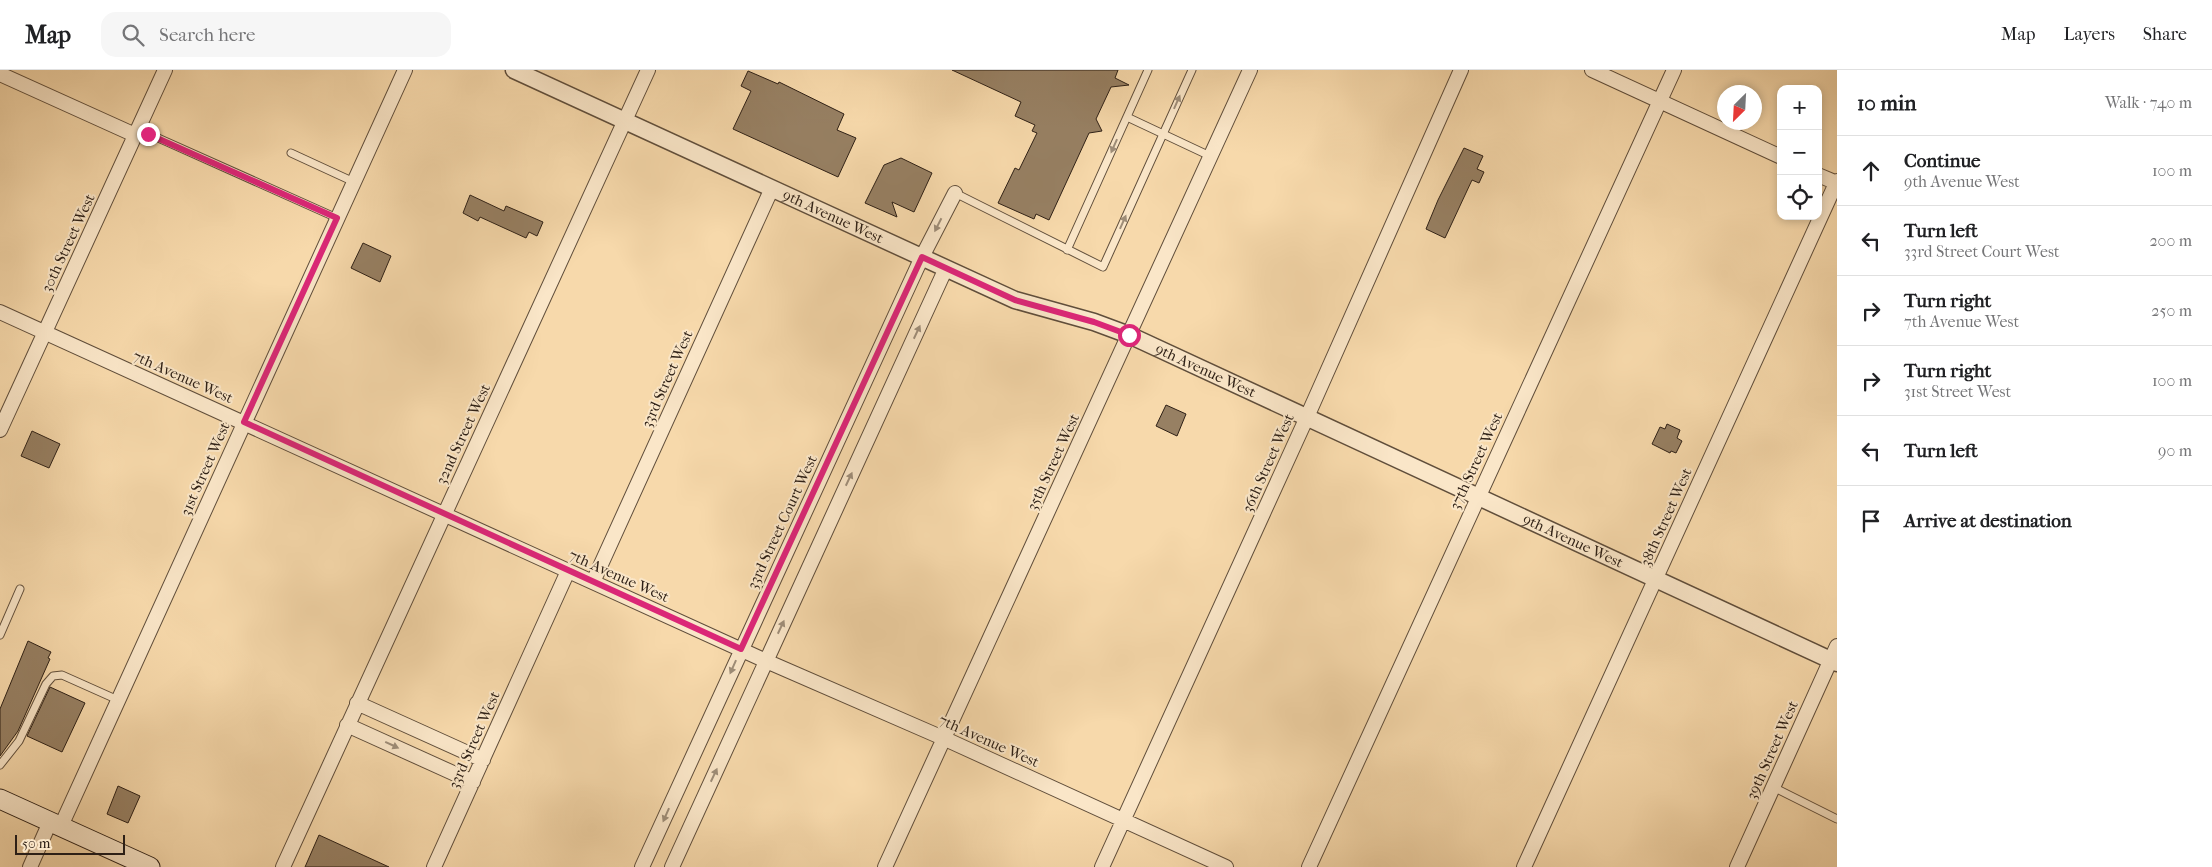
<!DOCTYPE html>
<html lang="en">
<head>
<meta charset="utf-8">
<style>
  body { margin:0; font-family:"IM FELL French Canon",serif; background:#f6f6f6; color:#202124 }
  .controls { position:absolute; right:15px; top:15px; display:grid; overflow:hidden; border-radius:10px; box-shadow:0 2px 8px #0003 }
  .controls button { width:45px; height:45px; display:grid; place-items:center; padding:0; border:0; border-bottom:1px solid #e0e0e0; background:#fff; color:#202124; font:25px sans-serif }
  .compass { position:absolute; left:1717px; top:15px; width:45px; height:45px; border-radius:50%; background:#fff; box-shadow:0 2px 8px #0003; rotate:204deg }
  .scale { position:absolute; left:15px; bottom:12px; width:110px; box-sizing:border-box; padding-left:5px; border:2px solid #2e2016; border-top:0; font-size:14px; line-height:18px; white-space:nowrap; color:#2e2016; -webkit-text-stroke:4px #fae6c8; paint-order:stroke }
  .stop { position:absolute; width:15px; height:15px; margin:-11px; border:4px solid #db2777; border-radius:50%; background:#fff }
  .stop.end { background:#db2777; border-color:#fff; box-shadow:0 1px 5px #0008 }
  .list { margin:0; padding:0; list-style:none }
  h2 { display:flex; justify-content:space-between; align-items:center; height:65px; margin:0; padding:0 20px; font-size:21px }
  h2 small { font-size:16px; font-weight:400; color:#757577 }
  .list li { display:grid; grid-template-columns:32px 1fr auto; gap:15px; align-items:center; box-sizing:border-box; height:70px; padding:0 20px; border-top:1px solid #e0e0e0 }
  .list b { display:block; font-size:19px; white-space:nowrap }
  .list p { margin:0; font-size:16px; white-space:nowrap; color:#757577 }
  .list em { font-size:16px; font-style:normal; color:#757577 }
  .icon { flex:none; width:28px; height:28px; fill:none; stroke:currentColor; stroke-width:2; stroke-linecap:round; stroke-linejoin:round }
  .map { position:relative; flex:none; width:1837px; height:797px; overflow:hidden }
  header { display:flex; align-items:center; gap:30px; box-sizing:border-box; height:70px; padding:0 25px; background:#fff; border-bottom:1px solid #e0e0e0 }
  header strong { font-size:24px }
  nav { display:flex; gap:28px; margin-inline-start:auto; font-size:18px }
  .search { width:350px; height:45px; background:#f6f6f6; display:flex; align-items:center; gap:12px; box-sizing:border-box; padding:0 18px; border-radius:15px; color:#757577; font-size:19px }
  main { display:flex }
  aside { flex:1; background:#fff }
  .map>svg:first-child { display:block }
</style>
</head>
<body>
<header>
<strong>Map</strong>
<div class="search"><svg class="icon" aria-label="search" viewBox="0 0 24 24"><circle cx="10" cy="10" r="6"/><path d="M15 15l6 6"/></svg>Search here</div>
<nav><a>Map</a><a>Layers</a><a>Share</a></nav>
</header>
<main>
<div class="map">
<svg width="1837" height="797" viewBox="0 0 1837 797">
  <rect width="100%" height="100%" fill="#f7d9ab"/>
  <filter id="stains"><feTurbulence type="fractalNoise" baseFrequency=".004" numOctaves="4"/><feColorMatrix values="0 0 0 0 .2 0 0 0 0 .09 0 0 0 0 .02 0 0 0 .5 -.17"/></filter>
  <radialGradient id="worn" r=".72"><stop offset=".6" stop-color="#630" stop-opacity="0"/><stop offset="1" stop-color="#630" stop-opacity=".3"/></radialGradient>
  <path fill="#978063" stroke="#2e2016" d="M952,0H1118L1115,8L1129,15L1111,17L1096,49L1102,61L1089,63L1049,150L1036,144L1034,149L998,133L1015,98L1019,100L1037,63L1032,61L1035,55L1015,46L1021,32Z
    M748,1L778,14L779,12L844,44L837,60L856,68L838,107L733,59L751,21L741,16Z
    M1464,78L1483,86L1477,99L1484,102L1479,113L1472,110L1445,168L1426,159L1438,130Z
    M901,88L932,103L914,142L892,132L897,147L865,133L884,95Z
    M470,125L504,141L506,136L543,152L537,166L529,162L526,168L480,147L478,151L463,143Z
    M363,173L391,186L380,212L351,198Z
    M1166,335L1186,344L1177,366L1156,356Z
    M1667,354L1680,360L1677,368L1682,371L1676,383L1671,381L1670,383L1652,374L1660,357L1665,359Z
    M32,361L60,374L49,398L21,386Z
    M28,571L51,582L48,588L50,589L18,661L0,686V639Z
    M50,617L85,633L62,682L27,666Z
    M118,716L140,726L128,753L107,744Z
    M319,765L389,797H305Z"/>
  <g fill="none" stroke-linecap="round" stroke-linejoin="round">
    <g stroke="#604e3b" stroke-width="9">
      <path id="service" d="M1127,47L1210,86
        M138,59L337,148
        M291,83L354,112
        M955,123L1103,197L1192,0
        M1067,180L1148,0
        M0,565L20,519
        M0,695L19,671L46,614L53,606L62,605L118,630
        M1773,717L1837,749"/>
    </g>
    <g stroke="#604e3b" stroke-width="16">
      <path id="minor" d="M1592,0L1781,87
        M0,4L135,65
        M1818,105L1837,113
        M0,242L766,591L943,668L1226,797
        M0,360L165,0
        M593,512L772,118
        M357,633L483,690
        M347,655L473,712
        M61,756L405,0
        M30,797L50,752
        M283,797L648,0
        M434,797L568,501
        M642,797L922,187L955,123
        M672,797L946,198
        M885,797L1250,0
        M1102,797L1307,347L1461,0
        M1309,797L1674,0
        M1524,797L1837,111
        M1737,797L1837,576"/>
    </g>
    <g stroke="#604e3b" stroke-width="19">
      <g id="tertiary">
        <path id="s1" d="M514,0L1015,230L1094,252L1129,265L1837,593"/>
      </g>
    </g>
    <g stroke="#2e2016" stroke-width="21">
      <path id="secondary" d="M0,729L150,797"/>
    </g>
    <use href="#service" stroke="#fae6c8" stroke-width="7"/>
    <use href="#minor" stroke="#fae6c8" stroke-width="14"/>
    <use href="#tertiary" stroke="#fae6c8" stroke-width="16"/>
    <use href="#secondary" stroke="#fae6c8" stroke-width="19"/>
  </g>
  <defs><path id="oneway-solid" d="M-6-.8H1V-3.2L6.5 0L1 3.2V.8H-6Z" transform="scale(1.25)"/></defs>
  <g fill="#9e8d78">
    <use href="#oneway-solid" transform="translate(1177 32) rotate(-66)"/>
    <use href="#oneway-solid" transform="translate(1114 76) rotate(114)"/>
    <use href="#oneway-solid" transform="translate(1123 152) rotate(-66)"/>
    <use href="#oneway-solid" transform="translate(938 155) rotate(117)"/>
    <use href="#oneway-solid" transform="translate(917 262) rotate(-65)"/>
    <use href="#oneway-solid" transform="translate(849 409) rotate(-65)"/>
    <use href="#oneway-solid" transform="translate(781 557) rotate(-65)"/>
    <use href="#oneway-solid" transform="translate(733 597) rotate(114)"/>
    <use href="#oneway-solid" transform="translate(392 675) rotate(25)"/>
    <use href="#oneway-solid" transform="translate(714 705) rotate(-65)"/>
    <use href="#oneway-solid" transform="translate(666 745) rotate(114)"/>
  </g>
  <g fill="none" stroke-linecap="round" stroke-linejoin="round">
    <path stroke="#db2777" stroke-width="6" d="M148,64L337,148L244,352L741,579L922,187L1015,230L1094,252L1129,265"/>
  </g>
  <g text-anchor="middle" stroke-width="4" stroke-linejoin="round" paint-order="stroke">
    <g font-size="15" fill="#2e2016" stroke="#fae6c8">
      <text dy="5" stroke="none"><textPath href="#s1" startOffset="351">9th Avenue West</textPath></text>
      <text transform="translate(68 173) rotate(-65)" y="5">30th Street West</text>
      <text dy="5" stroke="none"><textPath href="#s1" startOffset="755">9th Avenue West</textPath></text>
      <text transform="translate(183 307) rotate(24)" y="5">7th Avenue West</text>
      <text transform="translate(667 309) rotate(-66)" y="5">33rd Street West</text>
      <text transform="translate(463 364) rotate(-65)" y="5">32nd Street West</text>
      <text transform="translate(1476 391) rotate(-65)" y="5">37th Street West</text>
      <text transform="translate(1053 392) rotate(-65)" y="5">35th Street West</text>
      <text transform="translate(1268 393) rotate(-66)" y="5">36th Street West</text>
      <text transform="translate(205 399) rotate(-66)" y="5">31st Street West</text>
      <text transform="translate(1666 447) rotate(-66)" y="5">38th Street West</text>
      <text transform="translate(782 452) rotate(-65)" y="5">33rd Street Court West</text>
      <text dy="5" stroke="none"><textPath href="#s1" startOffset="1160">9th Avenue West</textPath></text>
      <text transform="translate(619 506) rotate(24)" y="5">7th Avenue West</text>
      <text transform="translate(474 670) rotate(-66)" y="5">33rd Street West</text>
      <text transform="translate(989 671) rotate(24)" y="5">7th Avenue West</text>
      <text transform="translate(1772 680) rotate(-66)" y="5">39th Street West</text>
    </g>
  </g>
  <rect width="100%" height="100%" filter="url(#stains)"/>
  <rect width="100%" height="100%" fill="url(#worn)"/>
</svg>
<div class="controls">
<button>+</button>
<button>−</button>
<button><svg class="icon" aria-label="locate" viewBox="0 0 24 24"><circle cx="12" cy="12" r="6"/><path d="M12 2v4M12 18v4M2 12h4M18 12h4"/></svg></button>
</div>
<svg class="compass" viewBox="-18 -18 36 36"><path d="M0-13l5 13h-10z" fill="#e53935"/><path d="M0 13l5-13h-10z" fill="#757577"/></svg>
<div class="scale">50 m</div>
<div class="stop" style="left:1129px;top:265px"></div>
<div class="stop end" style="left:148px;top:64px"></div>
</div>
<aside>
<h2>10 min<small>Walk · 740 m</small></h2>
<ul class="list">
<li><svg class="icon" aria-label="ahead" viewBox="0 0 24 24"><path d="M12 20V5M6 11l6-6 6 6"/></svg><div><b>Continue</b><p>9th Avenue West</p></div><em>100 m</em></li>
<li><svg class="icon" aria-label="left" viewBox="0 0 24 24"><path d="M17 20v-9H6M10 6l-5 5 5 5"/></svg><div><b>Turn left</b><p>33rd Street Court West</p></div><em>200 m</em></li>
<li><svg class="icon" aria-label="right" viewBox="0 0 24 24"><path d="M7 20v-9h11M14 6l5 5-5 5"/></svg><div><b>Turn right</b><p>7th Avenue West</p></div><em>250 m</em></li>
<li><svg class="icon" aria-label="right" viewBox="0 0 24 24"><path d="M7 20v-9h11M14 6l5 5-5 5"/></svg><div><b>Turn right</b><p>31st Street West</p></div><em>100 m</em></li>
<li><svg class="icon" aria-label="left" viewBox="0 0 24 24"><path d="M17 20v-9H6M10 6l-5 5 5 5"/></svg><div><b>Turn left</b></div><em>90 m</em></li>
<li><svg class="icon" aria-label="arrive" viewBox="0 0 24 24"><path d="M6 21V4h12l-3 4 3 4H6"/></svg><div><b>Arrive at destination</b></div></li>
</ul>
</aside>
</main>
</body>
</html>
